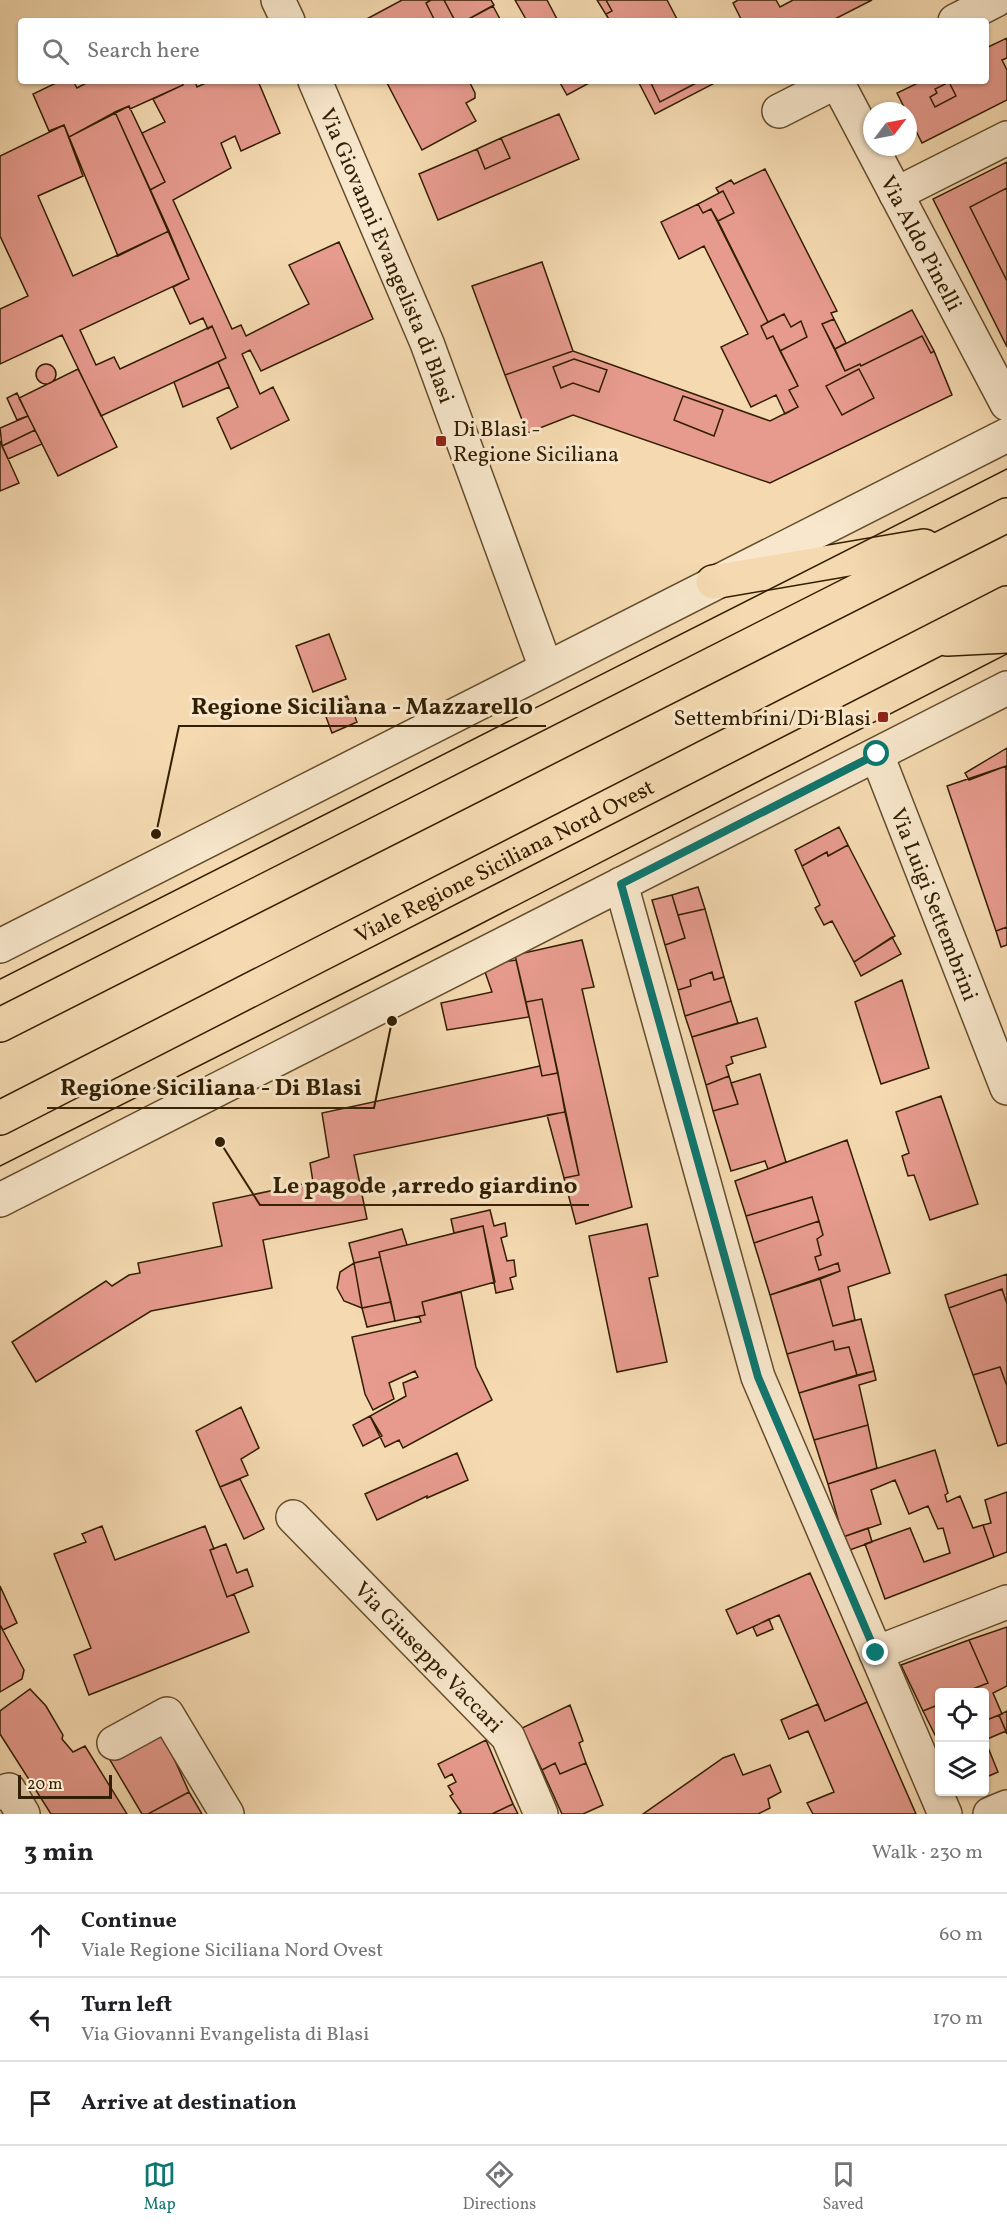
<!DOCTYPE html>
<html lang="en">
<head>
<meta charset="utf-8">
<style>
  body { margin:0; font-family:Vollkorn,serif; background:#f2f2f2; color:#202124 }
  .controls { position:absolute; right:18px; bottom:18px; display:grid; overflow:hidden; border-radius:6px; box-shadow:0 2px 4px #0004 }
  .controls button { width:54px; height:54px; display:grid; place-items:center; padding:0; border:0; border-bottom:2px solid #e0e0e0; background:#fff; color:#202124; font:30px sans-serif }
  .compass { position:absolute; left:863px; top:102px; width:54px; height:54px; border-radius:50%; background:#fff; box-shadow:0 2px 4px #0004; rotate:58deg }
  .scale { position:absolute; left:18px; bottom:15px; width:94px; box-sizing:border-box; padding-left:6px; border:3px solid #321e00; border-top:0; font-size:16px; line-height:21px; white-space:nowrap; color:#321e00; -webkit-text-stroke:4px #f8e7cc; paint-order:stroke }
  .stop { position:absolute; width:18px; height:18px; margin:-14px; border:4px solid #0f766e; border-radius:50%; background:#fff }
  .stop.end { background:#0f766e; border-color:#fff; box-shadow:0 2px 6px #0008 }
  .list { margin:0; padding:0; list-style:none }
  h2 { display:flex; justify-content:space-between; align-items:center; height:78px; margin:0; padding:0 24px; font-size:26px }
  h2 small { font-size:20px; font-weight:400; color:#757577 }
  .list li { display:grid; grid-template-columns:39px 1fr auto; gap:18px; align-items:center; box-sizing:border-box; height:84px; padding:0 24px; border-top:2px solid #e0e0e0 }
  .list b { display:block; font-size:22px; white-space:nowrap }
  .list p { margin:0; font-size:20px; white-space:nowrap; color:#757577 }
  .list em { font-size:20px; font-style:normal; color:#757577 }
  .icon { flex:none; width:33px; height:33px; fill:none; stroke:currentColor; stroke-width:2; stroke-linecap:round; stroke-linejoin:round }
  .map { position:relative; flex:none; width:1007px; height:1814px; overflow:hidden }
  .search { position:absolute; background:#fff; box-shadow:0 2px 4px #0004; left:18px; right:18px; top:18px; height:66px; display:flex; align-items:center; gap:15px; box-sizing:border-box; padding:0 21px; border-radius:6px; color:#757577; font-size:22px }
  .sheet { height:330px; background:#fff }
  nav { display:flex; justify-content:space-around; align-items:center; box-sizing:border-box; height:84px; border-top:2px solid #e0e0e0; background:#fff; font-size:16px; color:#757577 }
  nav a { display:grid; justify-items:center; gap:3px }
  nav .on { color:#0f766e }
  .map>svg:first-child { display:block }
</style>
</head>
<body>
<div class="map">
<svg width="1007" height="1814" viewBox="0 0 1007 1814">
  <rect width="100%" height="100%" fill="#f5dab1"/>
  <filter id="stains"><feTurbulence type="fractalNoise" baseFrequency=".00333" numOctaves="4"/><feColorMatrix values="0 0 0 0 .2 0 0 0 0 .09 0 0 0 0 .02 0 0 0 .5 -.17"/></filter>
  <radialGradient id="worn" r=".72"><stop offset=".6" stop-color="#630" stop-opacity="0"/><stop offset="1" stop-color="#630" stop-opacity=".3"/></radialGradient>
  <path fill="#e79b8e" stroke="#321e00" stroke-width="1.5" fill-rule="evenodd" d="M402,0H431L426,3L435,21H363Z
    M431,0H444L454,19L435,21L426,3Z
    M444,0H491L494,5L465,21H450L454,19Z
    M515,0H547L558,21H527Z
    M597,0H606L612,11L606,14L610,21Z
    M606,0H667L678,21H610L606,14L612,11Z
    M738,0H776L780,7L793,0H872L831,21H742L733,3Z
    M493,6L501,21H465Z
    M1007,38V58L1002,60L1007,70V100L922,143L897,93L922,81H986V48ZM949,82L956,96L935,107L930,97L937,93L935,89Z
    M60,81H73L77,88L90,81H181L183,85L130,109L129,106L69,137L64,125L49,131L33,94Z
    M181,81H195L197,87L210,81H258L280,133L241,151L235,136L221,143L231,168L173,200L232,329L241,325L246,336L309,304L289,265L339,242L373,319L261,371L250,350L242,354L260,394L273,387L289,420L231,449L217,418L238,407L218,362L226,358L212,326L208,329L203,318L190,324L173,287L189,279L150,190L165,182L142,133L165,122L153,99L183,85Z
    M386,81H469L475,93V98L466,103L476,121L422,150Z
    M559,81H591V82L567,95Z
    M638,81H650L660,102L700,81H712L713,84L655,114Z
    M650,81H700L660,102Z
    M949,82L956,96L935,107L930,97L937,93L935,89Z
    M129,106L165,182L150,190L115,112Z
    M115,112L169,231L118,256L69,137Z
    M559,114L579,159L438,220L419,174L477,149L485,169L510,158L501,138Z
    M64,125L83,176L38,196L73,276L169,231L189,279L80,330L96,365L114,357L120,369L212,326L226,358L101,416L62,335L0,364V309L28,296L0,236V156Z
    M501,138L510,158L485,169L477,149Z
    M1007,162V188L970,207L1007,281V347L933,199Z
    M765,169L837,311L831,313L834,319L822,324L845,371L860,364L861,366L922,336L931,353L934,351L952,395L770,483L573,415L527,433L505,375L573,351L770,421L798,407L789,390L798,386L780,351L807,337L801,321L791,327L784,314L768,322L718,221L734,213L723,191L719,193L716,188L731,180L734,184ZM574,359L607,370L599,392L573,383L561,388L553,367ZM859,369L874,398L842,415L826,386ZM683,396L723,410L714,436L674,420Z
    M1007,188V281L970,207Z
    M723,191L734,213L718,221L711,209L703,213L698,204Z
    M698,204L703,213L711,209L768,322L761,326L767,339L773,336L798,386L789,390L798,407L785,414L776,395L751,407L721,347L748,334L704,246L679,259L661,222Z
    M542,262L573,351L505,375L472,286Z
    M912,310L934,351L931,353L922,336L861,366L860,364L845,371L835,349Z
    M784,314L791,327L801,321L807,337L780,351L773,336L767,339L761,326Z
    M834,319L846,343L835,349L822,324Z
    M574,359L607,370L599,392L573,383L561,388L553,367Z
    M218,362L229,387L183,407L174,382Z
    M36 374a10 10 0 1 1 20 0a10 10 0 1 1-20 0Z
    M78,369L117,447L58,476L19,398Z
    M859,369L874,398L842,415L826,386Z
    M17,393L28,416L17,420L7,398Z
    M683,396L723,410L714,436L674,420Z
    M28,416L35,430L2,446L0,428Z
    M35,430L42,444L8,459L2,446Z
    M0,441L19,483L0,491Z
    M329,634L346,679L313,692L296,646Z
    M347,696L357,722L332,733L322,706Z
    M1007,748V770L1006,766L969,780L965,773Z
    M1006,766L1007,927L996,931L947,786Z
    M839,827L848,845L828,856L827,852L802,866L795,850Z
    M848,845L895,936L854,962L832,921L824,925L815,908L820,905L802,866L827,852L828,856Z
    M698,887L705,909L678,915L672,895Z
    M672,895L685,938L665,945L652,900Z
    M705,909L724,977L714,980L712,972L690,980L691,986L678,990L665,945L685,938L678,915Z
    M1007,927V945L1001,947L996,931Z
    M892,937L901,954L861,976L854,962Z
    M582,940L594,987L582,989L632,1207L576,1224L564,1178L579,1175L542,999L526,1002L515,955Z
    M516,960L529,1017L447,1030L441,1003L492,992L485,972L492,964Z
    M712,972L714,980L724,977L731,1001L685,1016L678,990L691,986L690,980Z
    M902,980L929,1068L881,1084L855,1002Z
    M542,999L558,1073L542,1076L526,1002Z
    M731,1001L738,1023L692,1037L685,1016Z
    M757,1018L766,1047L731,1057L733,1063L726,1066L729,1076L706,1085L692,1037Z
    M540,1066L542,1076L558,1073L565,1112L354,1155L367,1219L263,1240L272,1288L151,1311L36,1382L12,1342L106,1281L112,1286L129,1275L140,1273L138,1263L222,1246L213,1203L313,1182L310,1163L329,1157L322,1113Z
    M760,1074L786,1162L768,1169L765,1161L731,1171L713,1111L738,1104L731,1083Z
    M729,1076L738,1104L713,1111L706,1085Z
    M941,1096L978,1204L930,1220L914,1175L908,1176L902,1156L909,1153L896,1112Z
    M565,1112L579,1175L564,1178L547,1115Z
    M847,1140L890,1273L848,1287L855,1320L833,1326L820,1279L840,1271L838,1263L819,1270L815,1257L821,1255L817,1239L823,1235L812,1197L746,1216L735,1181Z
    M812,1197L819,1221L754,1243L746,1216Z
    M490,1210L494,1226L505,1223L507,1236L501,1238L507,1261L514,1260L516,1276L510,1278L513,1289L496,1293L483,1226L454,1233L451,1219Z
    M819,1221L823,1235L817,1239L821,1255L815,1257L819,1270L838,1263L840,1271L770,1295L754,1243Z
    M647,1224L658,1276L649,1278L667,1362L617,1372L589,1236Z
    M483,1226L495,1282L422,1302L425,1315L395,1321L379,1252Z
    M402,1229L407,1245L379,1252L380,1257L354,1263L349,1243Z
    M380,1257L391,1302L362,1308L354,1263Z
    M354,1263L362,1308L344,1301L337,1288L340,1272Z
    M1007,1274V1304L1002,1289L949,1308L945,1295Z
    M820,1279L833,1326L861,1319L874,1371L857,1375L849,1347L835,1350L833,1341L787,1354L770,1295Z
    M1002,1289L1007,1304V1386L1000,1367L973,1375L949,1308Z
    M461,1292L476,1367L492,1400L403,1448L399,1440L385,1447L370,1416L406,1396L403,1383L418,1377L415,1371L389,1383L394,1399L373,1410L365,1394L352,1337L421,1322L419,1316L425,1315L422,1302Z
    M391,1302L395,1321L367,1327L362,1308Z
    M833,1341L835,1350L849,1347L857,1375L799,1393L787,1354Z
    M1000,1367L1007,1386V1443L998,1446L973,1375Z
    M874,1371L876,1380L859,1385L868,1425L814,1440L799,1393Z
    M241,1407L259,1448L241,1459L248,1475L220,1487L196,1431Z
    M370,1416L382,1436L363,1446L353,1425Z
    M868,1425L877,1468L828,1484L814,1440Z
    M935,1450L948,1493L945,1495L947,1502L960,1496L973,1528L983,1525L994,1557L885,1599L865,1544L910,1528L924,1562L950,1553L943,1528L938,1529L928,1506L909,1514L895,1480L871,1490L881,1524L843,1537L828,1484Z
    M457,1453L468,1480L427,1498V1496L377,1520L365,1494Z
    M240,1479L264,1529L244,1539L220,1487Z
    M1007,1492V1552L994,1557L983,1525L991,1523L985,1500Z
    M102,1526L115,1560L205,1526L214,1549L210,1550L227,1597L234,1594L249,1632L89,1695L74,1655L91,1648L54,1554L86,1542L82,1534Z
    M868,1528L872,1542L847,1551L843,1537Z
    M226,1544L237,1573L247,1569L253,1586L227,1597L210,1550Z
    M810,1573L867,1702L825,1721L779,1615L737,1634L726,1610Z
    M0,1586L17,1623L3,1630L0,1625Z
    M769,1619L773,1629L757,1636L753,1627Z
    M0,1625L24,1670L22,1679L0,1692Z
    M1007,1627V1686L993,1693L1002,1714L984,1721V1692H965L988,1683L969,1640Z
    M969,1640L988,1683L965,1692H940V1704L923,1711L901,1665Z
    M30,1689L46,1706L63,1735L62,1739L73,1752L85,1746L127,1814H51L0,1734V1711Z
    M867,1702L916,1814H813L807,1803L834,1792L808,1731L789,1739L781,1720L818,1704L825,1721Z
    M940,1704V1740L938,1741L923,1711Z
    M570,1705L583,1741L579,1743L586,1763L560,1774L555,1763L542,1770L522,1728Z
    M1007,1711V1734L999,1715Z
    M999,1715L1006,1731L985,1740L998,1772L984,1778V1721Z
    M163,1734L189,1792L148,1814H142L107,1755Z
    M486,1740L513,1804L492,1814H458L461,1812L450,1796L453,1794L448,1786L456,1782L452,1774L445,1778L438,1764Z
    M734,1754L743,1775L770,1765L781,1792L768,1799L770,1808L758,1814H643L723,1758Z
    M555,1763L560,1774L586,1763L603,1805L583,1814H562L542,1770Z
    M189,1792L202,1814H148Z
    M513,1804L518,1814H492Z"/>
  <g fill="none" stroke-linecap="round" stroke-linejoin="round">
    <g stroke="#634d2c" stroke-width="36">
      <g id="minor">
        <path d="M278,0L288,21"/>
        <path d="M955,21L996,0"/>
        <path id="s1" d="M315,81L427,343L546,668"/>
        <path id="s2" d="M837,82L1007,404"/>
        <path d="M779,111L838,81"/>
        <path d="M896,194L1007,138"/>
        <path id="s3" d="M877,755L1007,1088"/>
        <path d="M621,884L758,1377L945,1814"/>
        <path d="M0,946L1007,435"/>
        <path d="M0,1200L1007,688"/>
        <path id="s4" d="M293,1517L508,1737L541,1814"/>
        <path d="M876,1653L1007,1602"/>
        <path d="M114,1743L167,1714L227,1814"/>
        <path d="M0,1793L9,1790L23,1814"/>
        <path d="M990,1814L1007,1807"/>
      </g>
    </g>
    <g stroke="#321e00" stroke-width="36">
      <g id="major">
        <path d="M713,582L924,546"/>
        <path d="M947,639L1007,636"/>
        <path d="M0,1025L1007,515"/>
        <path id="s5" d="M0,1118L1007,603"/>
      </g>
    </g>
    <use href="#minor" stroke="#f8e7cc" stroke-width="33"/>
    <use href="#major" stroke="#f5dab1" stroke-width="33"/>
    <path stroke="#321e00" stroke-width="1.5" d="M0,979L1007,469
      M0,1166L467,931L1007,654"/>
  </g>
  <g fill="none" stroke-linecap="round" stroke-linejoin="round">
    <path stroke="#0f766e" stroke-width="8" d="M876,1653L758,1377L621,884L877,754"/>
  </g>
  <g fill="#8f2418" stroke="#f8e7cc" stroke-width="2">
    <rect x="435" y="435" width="12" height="12" rx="3"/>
    <rect x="877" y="711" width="12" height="12" rx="3"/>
  </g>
  <g text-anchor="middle" stroke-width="6" stroke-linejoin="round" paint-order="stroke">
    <g font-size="22" fill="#321e00" stroke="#f8e7cc">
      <text dy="8" stroke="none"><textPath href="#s2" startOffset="182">Via Aldo Pinelli</textPath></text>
      <text dy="8" stroke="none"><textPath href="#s1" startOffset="189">Via Giovanni Evangelista di Blasi</textPath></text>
      <text dy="8" stroke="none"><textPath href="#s5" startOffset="566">Viale Regione Siciliana Nord Ovest</textPath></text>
      <text dy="8" stroke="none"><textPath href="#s3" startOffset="160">Via Luigi Settembrini</textPath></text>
      <text dy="8" stroke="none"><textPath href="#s4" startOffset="195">Via Giuseppe Vaccari</textPath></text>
    </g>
    <g font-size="22" fill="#321e00" stroke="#f8e7cc" text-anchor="start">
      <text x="453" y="436">Di Blasi -<tspan x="453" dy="25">Regione Siciliana</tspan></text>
      <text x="871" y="725" text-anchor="end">Settembrini/Di Blasi</text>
    </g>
  </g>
  <path fill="none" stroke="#321e00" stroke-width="2" d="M156 834L179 726H546M392 1021L374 1108H47M220 1142L260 1205H589"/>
  <g fill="#321e00" stroke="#f8e7cc" stroke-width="2">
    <circle cx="156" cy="834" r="6"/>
    <circle cx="392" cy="1021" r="6"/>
    <circle cx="220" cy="1142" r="6"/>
  </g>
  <g font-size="24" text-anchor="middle" font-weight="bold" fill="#321e00" stroke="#f8e7cc" stroke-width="6" stroke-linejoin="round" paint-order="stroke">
    <text x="362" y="714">Regione Siciliana - Mazzarello</text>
    <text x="211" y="1095">Regione Siciliana - Di Blasi</text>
    <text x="425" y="1193">Le pagode ,arredo giardino</text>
  </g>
  <rect width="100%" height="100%" filter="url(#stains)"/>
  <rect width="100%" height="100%" fill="url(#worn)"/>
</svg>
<div class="controls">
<button><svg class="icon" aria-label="locate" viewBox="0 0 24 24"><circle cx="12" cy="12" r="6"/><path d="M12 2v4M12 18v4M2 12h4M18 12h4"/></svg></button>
<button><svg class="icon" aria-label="layers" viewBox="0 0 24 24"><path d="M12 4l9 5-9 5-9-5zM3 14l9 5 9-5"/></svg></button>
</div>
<svg class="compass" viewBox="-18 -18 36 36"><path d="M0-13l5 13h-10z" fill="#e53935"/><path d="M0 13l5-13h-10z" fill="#757577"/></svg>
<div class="scale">20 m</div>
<div class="stop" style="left:877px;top:754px"></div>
<div class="stop end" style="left:876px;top:1653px"></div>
<div class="search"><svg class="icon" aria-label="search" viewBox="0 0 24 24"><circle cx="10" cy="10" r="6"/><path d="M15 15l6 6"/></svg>Search here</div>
</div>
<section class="sheet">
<h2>3 min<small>Walk · 230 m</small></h2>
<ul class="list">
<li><svg class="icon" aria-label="ahead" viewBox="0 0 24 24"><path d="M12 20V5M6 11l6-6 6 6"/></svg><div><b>Continue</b><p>Viale Regione Siciliana Nord Ovest</p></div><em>60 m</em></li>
<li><svg class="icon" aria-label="left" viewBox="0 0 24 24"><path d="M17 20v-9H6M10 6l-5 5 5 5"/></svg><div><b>Turn left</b><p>Via Giovanni Evangelista di Blasi</p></div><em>170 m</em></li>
<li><svg class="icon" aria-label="arrive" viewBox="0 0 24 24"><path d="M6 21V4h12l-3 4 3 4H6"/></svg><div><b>Arrive at destination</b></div></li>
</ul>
</section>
<nav>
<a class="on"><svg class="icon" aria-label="map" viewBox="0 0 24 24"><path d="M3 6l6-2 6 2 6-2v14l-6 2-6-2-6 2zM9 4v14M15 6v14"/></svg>Map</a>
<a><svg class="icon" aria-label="directions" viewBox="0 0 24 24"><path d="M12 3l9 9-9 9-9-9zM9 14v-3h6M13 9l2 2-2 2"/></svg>Directions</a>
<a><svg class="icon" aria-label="saved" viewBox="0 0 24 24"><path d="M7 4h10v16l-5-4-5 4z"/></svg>Saved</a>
</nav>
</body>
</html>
